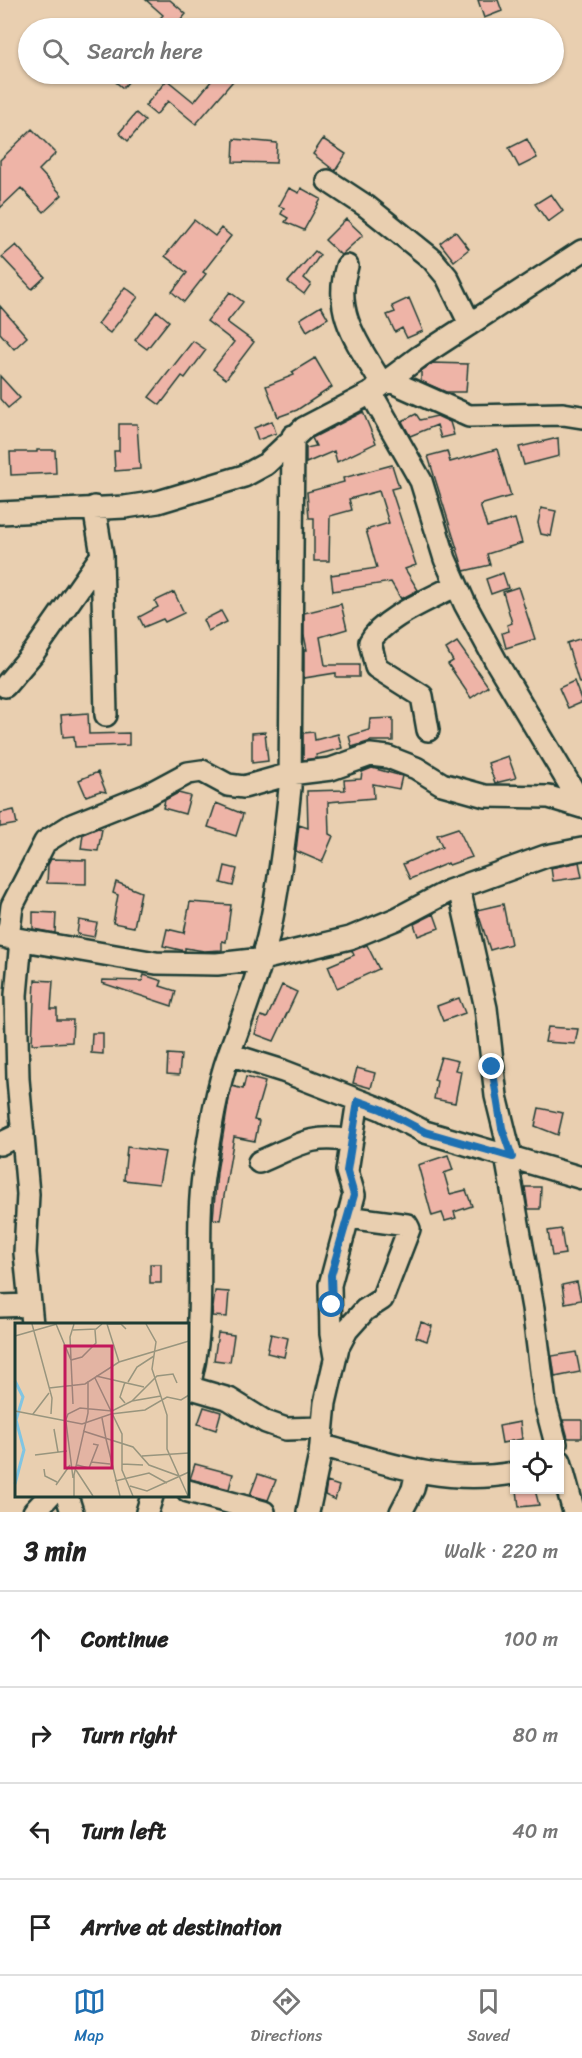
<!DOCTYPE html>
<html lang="en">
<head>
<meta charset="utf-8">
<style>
  body { margin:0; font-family:Sriracha,sans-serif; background:#f2f2f2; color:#222 }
  .controls { position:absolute; right:18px; bottom:18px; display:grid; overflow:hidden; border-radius:0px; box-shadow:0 2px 4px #0004 }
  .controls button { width:54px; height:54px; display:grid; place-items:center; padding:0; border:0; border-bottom:2px solid #e0e0e0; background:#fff; color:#222; font:30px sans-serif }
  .stop { position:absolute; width:18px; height:18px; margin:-14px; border:4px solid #1f6fb2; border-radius:50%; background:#fff }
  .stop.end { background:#1f6fb2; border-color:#fff; box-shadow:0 2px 6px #0008 }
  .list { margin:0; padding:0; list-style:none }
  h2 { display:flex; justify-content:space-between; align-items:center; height:78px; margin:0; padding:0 24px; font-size:26px }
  h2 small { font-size:20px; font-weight:400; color:#767676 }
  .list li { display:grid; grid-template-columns:39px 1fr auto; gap:18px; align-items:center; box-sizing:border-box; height:96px; padding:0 24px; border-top:2px solid #e0e0e0 }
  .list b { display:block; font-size:22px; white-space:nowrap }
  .list em { font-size:20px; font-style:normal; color:#767676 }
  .icon { flex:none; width:33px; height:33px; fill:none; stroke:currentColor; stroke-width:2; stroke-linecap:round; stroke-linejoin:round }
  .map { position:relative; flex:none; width:582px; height:1512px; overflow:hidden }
  .search { position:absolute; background:#fff; box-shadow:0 2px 4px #0004; left:18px; right:18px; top:18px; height:66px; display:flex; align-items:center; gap:15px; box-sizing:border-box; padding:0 21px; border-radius:33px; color:#767676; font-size:22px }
  .sheet { height:462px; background:#fff }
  nav { display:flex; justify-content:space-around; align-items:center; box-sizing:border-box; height:84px; border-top:2px solid #e0e0e0; background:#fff; font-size:16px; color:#767676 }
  nav a { display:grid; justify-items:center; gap:3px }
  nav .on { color:#1f6fb2 }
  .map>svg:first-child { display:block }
</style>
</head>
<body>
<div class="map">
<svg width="582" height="1512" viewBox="0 0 582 1512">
  <rect width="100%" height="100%" fill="#e9cfb0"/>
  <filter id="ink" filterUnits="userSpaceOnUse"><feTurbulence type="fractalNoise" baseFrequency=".0167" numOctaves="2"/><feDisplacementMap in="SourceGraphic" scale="12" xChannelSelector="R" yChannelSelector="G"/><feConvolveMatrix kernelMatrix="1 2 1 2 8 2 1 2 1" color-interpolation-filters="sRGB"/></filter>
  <g filter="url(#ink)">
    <path fill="#eeb4a7" stroke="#1f3d34" stroke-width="1.5" d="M146,0H170L186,14L174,28H151L163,15Z
      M478,0H498L502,11L484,18Z
      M106,74H135L123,88Z
      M217,74H239L196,124L168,101L156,115L145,106L167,80L194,102Z
      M136,113L145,121L128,141L119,133Z
      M32,129L56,153L39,170L62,195L44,212L21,188L0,208V160Z
      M234,139L277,143L276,163L233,162Z
      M323,139L346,154L335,171L313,154Z
      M527,139L537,158L519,167L509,148Z
      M289,188L299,193L301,188L321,199L304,230L285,222L288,218L281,214L284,208L279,206Z
      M551,194L563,211L548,222L535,204Z
      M346,219L363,235L341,255L325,240Z
      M194,220L215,236L221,228L231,236L203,272L206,274L184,302L172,292L187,273L165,256Z
      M455,231L469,249L454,261L440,243Z
      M16,245L45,277L32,289L2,257Z
      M315,251L320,255L304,278L311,284L304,294L288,282Z
      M125,287L138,297L110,333L98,324Z
      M230,292L243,302L227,322L254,342L226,379L213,369L234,342L207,321Z
      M409,298L423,331L407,338L402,328L395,332L387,315L395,312L392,306Z
      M0,306L27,337L14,349L0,333Z
      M321,306L328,318L307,331L300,319Z
      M157,311L169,321L147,349L135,340Z
      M193,341L206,350L185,378L182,376L160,405L149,397Z
      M315,358L332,387L297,410L278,417L266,386L294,375L292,372Z
      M433,363L468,364L466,392H446L421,381V371Z
      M0,376L20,398L8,408L0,399Z
      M363,412L376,443L337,462L334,451L306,463V448L316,446L312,438Z
      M416,414L420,420L437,416L450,422L454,435L441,438L437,425L410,436L402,421Z
      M272,421L276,433L258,440L254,428Z
      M119,424H137L140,469L115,471L114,451H119Z
      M558,438L559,456L524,465L519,447Z
      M497,449L511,496L480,505L487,527L515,519L522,543L487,554L490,565L464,571L428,456L447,451L450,462Z
      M37,450H55L56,473L11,475L10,452H37Z
      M392,465L399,487L391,489L416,565L405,569L418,590L401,599L391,582L333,591L331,575L377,568L366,530L389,523L379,491L349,499L352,510L330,516L329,561H314V518H309L307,492L344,482L343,478Z
      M541,508L556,511L551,536L541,534L538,523Z
      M503,573L508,588L491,594L486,579Z
      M518,587L535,639L506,648L502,633L509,631L507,625L512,623L503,592Z
      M174,592L184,613L165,622L163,619L144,627L139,617L158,607L155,601Z
      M341,604L347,629L320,637L325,665H359V677H336V673L304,678V650H307L304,635V613Z
      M221,611L227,622L208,631L203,620Z
      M582,638V683H579L567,643Z
      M457,642L488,686L471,698L448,664L453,661L446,649Z
      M574,681L582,702L568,708L559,688Z
      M88,713L89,734L129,733V745L75,747L74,736L63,737L61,715Z
      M393,718V741H371L352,747L349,736L369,730L370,719Z
      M265,732L268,761L252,763V733Z
      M314,732L315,740L338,734L342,748L316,755L317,758L303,760V733Z
      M508,756L516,778L495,783L488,763Z
      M372,768L402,776L399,789L373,784L374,798L328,802L329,834L333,836L322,862L296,851L299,825L308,828L307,791L345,790L344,780L361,779L362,772Z
      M98,772L106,792L100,791L86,796L79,780Z
      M178,793L190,796L185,814L163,808L165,800Z
      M216,803L243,814L236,836L208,827Z
      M14,810L17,824L0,827V813Z
      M98,828L102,829L98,851L81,849L83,834Z
      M458,828L472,857L449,865L448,863L410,879L403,864L442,847L437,835Z
      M51,859L86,860V884L47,883L48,865Z
      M579,862L582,877L553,881L551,868Z
      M225,866L237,869L233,886L221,883Z
      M116,882L141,892L134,927L113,923L118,895L113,893Z
      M190,902L231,905L226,942L222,941V950L204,951L185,948V951L163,946L167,929L184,933Z
      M503,904L511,944L490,950L477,910Z
      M33,912L56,913L55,933L33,929Z
      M434,914L439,928L418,936L414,924Z
      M79,920L97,923L94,937L77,934Z
      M367,945L379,969L337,988L328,966L354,955L352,951Z
      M144,975L162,981L160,986L176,991L172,1006L102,983L103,980L142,981Z
      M35,980L53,981L51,1009H57V1020H73L72,1042L32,1044Z
      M282,985L297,992L274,1041L255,1034L261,1016L267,1018Z
      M459,998L465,1013L443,1021L437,1006Z
      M548,1027L578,1029L575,1044L545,1042Z
      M92,1033H103V1054L91,1053Z
      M168,1054L181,1055L179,1075L167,1074Z
      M441,1057L458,1061L455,1070L461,1071L455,1103L434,1099L437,1081L434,1080Z
      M357,1068L375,1073L371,1088L353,1083Z
      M246,1077L265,1082L254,1120L259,1121L255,1141L234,1137L220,1220L213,1219L217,1172L229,1099L232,1086L243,1089Z
      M539,1108L563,1113L558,1135L535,1126Z
      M127,1147L165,1152L159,1184L124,1180Z
      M448,1155L453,1170L444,1173L450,1194L466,1190L472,1206L454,1212L456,1218L445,1221L442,1213L432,1216L418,1165Z
      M525,1187H541L540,1209H528Z
      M561,1229L565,1254L552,1256L548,1231Z
      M150,1264H161V1283H150Z
      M577,1282L581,1300L565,1303L562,1285Z
      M215,1291L229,1292L227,1317L212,1316Z
      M421,1322L432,1326L427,1341L416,1337Z
      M218,1333L234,1335L230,1362L214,1360Z
      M271,1334L288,1338L284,1357L267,1353Z
      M576,1352L580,1372L555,1377L552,1356Z
      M204,1407L221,1412L216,1430L198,1424Z
      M563,1420H582V1438H568Z
      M520,1422L522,1439L502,1443L499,1426Z
      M195,1464L233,1474L229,1489L190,1479Z
      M258,1474L276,1480L268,1500L250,1495Z
      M327,1482L339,1486L335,1500L325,1495Z
      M517,1490H535L539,1505L519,1507Z"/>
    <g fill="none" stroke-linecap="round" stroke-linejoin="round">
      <g stroke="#1f3d34" stroke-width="26">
        <path id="minor" d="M328,181L366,206L432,259L447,277L470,324
          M347,266C332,313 359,345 382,384
          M388,380L469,416L563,414L582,417
          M371,393L421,481L445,559L465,604L497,663L582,805
          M94,507L102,555L106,715
          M0,513L125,507L158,502L244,476L266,464L304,428L371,393L419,357L582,251
          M5,686L34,652L102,555
          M428,730L422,696L376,667L370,642C383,617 432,599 456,585
          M459,888L486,1008L496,1096L511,1157
          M0,936L156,963L217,964L262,959L350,938L396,919L449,891L546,856L582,849
          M8,938L12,906L45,842L72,825L147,795L188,773L202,771L228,785L244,787L290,774L331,769L370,755L388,757L416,768L442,784L485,796L549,797L582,807
          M21,940L16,995L18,1079L28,1194L25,1253L32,1324
          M229,1054L283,1071L381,1109L425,1132L582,1178
          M0,1144L23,1133
          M506,1156L533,1308L545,1402L556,1444
          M259,1162C296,1147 309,1133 351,1141
          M0,1306L30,1305
          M335,1357L331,1334L330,1285L354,1195L347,1171L358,1100
          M188,1387L229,1399L266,1422L286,1429L322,1428
          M188,1388C209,1323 193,1239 204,1170C210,1131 216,1090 229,1054C243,1015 258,977 268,937C279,888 285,837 290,788L293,436
          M321,1445C388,1464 444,1485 514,1473
          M560,1461L574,1512
          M188,1491L264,1512
          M67,1496L72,1512
          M34,1512L49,1496
          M147,1512L152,1496
          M308,1512L320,1455L325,1403L338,1347L347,1330L365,1310L382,1299L409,1229L407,1225L362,1219L348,1215
          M401,1512L413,1489L417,1471"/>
      </g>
      <use href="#minor" stroke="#e9cfb0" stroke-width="21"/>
    </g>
  </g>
  <g fill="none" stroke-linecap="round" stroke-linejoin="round" filter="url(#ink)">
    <path stroke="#1f6fb2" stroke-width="8" d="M332,1305L331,1275L354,1195L347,1171L358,1101L381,1109L425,1132L512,1157L502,1128L492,1067"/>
  </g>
  <g transform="translate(15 1323)">
    <rect width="174" height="174" fill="#e9cfb0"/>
    <path fill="none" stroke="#81c5e2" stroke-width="3" d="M0,58L8,74L1,97L9,127L0,161"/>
    <path fill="none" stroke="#98957e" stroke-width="1.5" d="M17,1L37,75L36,91M41,1L56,37L67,34L81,20L80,7M92,1L104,39M92,1H106L111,6M131,1L141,19L137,46L152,92V126L173,173M58,7L81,6L87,1M0,13L42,1M81,53L129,64M80,55L107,111V147L118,173M113,59L122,44L139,33M34,65L70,61L104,39L174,18M117,78L142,53L158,51L162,60M110,80L105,74L110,59M58,81L55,14L59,1M0,88L67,101L96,91L130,87L152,74L166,77L174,72M18,91L34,70M87,95L91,116M50,99L53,91L65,85L97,88L117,78L146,73M51,99L58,155M39,106L43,129M68,108L118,124L134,142L164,153M91,116L105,173M20,132L52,128M127,133L174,130M76,139L95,141M107,141L128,142M62,142L74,145L83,122L78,121M29,146L30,153L42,159M61,147L78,173M100,158L134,150L152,160M41,162L55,142M115,163L132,168L174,149M59,173V152L73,90V58"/>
    <path fill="#c2185b" fill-opacity="0.15" stroke="#c2185b" stroke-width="3" d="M50,23H97V145H50Z"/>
    <rect width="174" height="174" fill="none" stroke="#1f3d34" stroke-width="3"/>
  </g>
</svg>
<div class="controls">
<button><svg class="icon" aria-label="locate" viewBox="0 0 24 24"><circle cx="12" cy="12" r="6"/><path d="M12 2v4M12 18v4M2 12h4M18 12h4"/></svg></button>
</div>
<div class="stop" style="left:332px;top:1305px"></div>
<div class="stop end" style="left:492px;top:1067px"></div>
<div class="search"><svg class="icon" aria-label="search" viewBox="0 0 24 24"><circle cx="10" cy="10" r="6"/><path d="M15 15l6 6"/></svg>Search here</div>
</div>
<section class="sheet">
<h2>3 min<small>Walk · 220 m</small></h2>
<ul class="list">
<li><svg class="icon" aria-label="ahead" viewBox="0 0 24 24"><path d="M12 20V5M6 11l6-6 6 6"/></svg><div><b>Continue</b></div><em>100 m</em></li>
<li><svg class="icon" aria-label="right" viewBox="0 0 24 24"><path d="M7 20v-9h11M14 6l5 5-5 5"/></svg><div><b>Turn right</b></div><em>80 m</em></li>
<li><svg class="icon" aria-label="left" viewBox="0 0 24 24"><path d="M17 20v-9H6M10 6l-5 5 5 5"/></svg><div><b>Turn left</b></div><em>40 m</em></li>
<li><svg class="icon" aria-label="arrive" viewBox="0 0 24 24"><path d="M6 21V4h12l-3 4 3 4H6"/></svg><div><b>Arrive at destination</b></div></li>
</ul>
</section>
<nav>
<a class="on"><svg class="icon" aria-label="map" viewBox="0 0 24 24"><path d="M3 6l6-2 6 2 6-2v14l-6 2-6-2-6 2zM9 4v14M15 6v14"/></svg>Map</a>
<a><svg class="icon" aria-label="directions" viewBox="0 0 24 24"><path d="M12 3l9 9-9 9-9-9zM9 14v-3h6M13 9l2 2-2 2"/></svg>Directions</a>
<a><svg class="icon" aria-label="saved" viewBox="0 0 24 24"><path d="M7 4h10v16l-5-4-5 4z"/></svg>Saved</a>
</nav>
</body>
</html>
